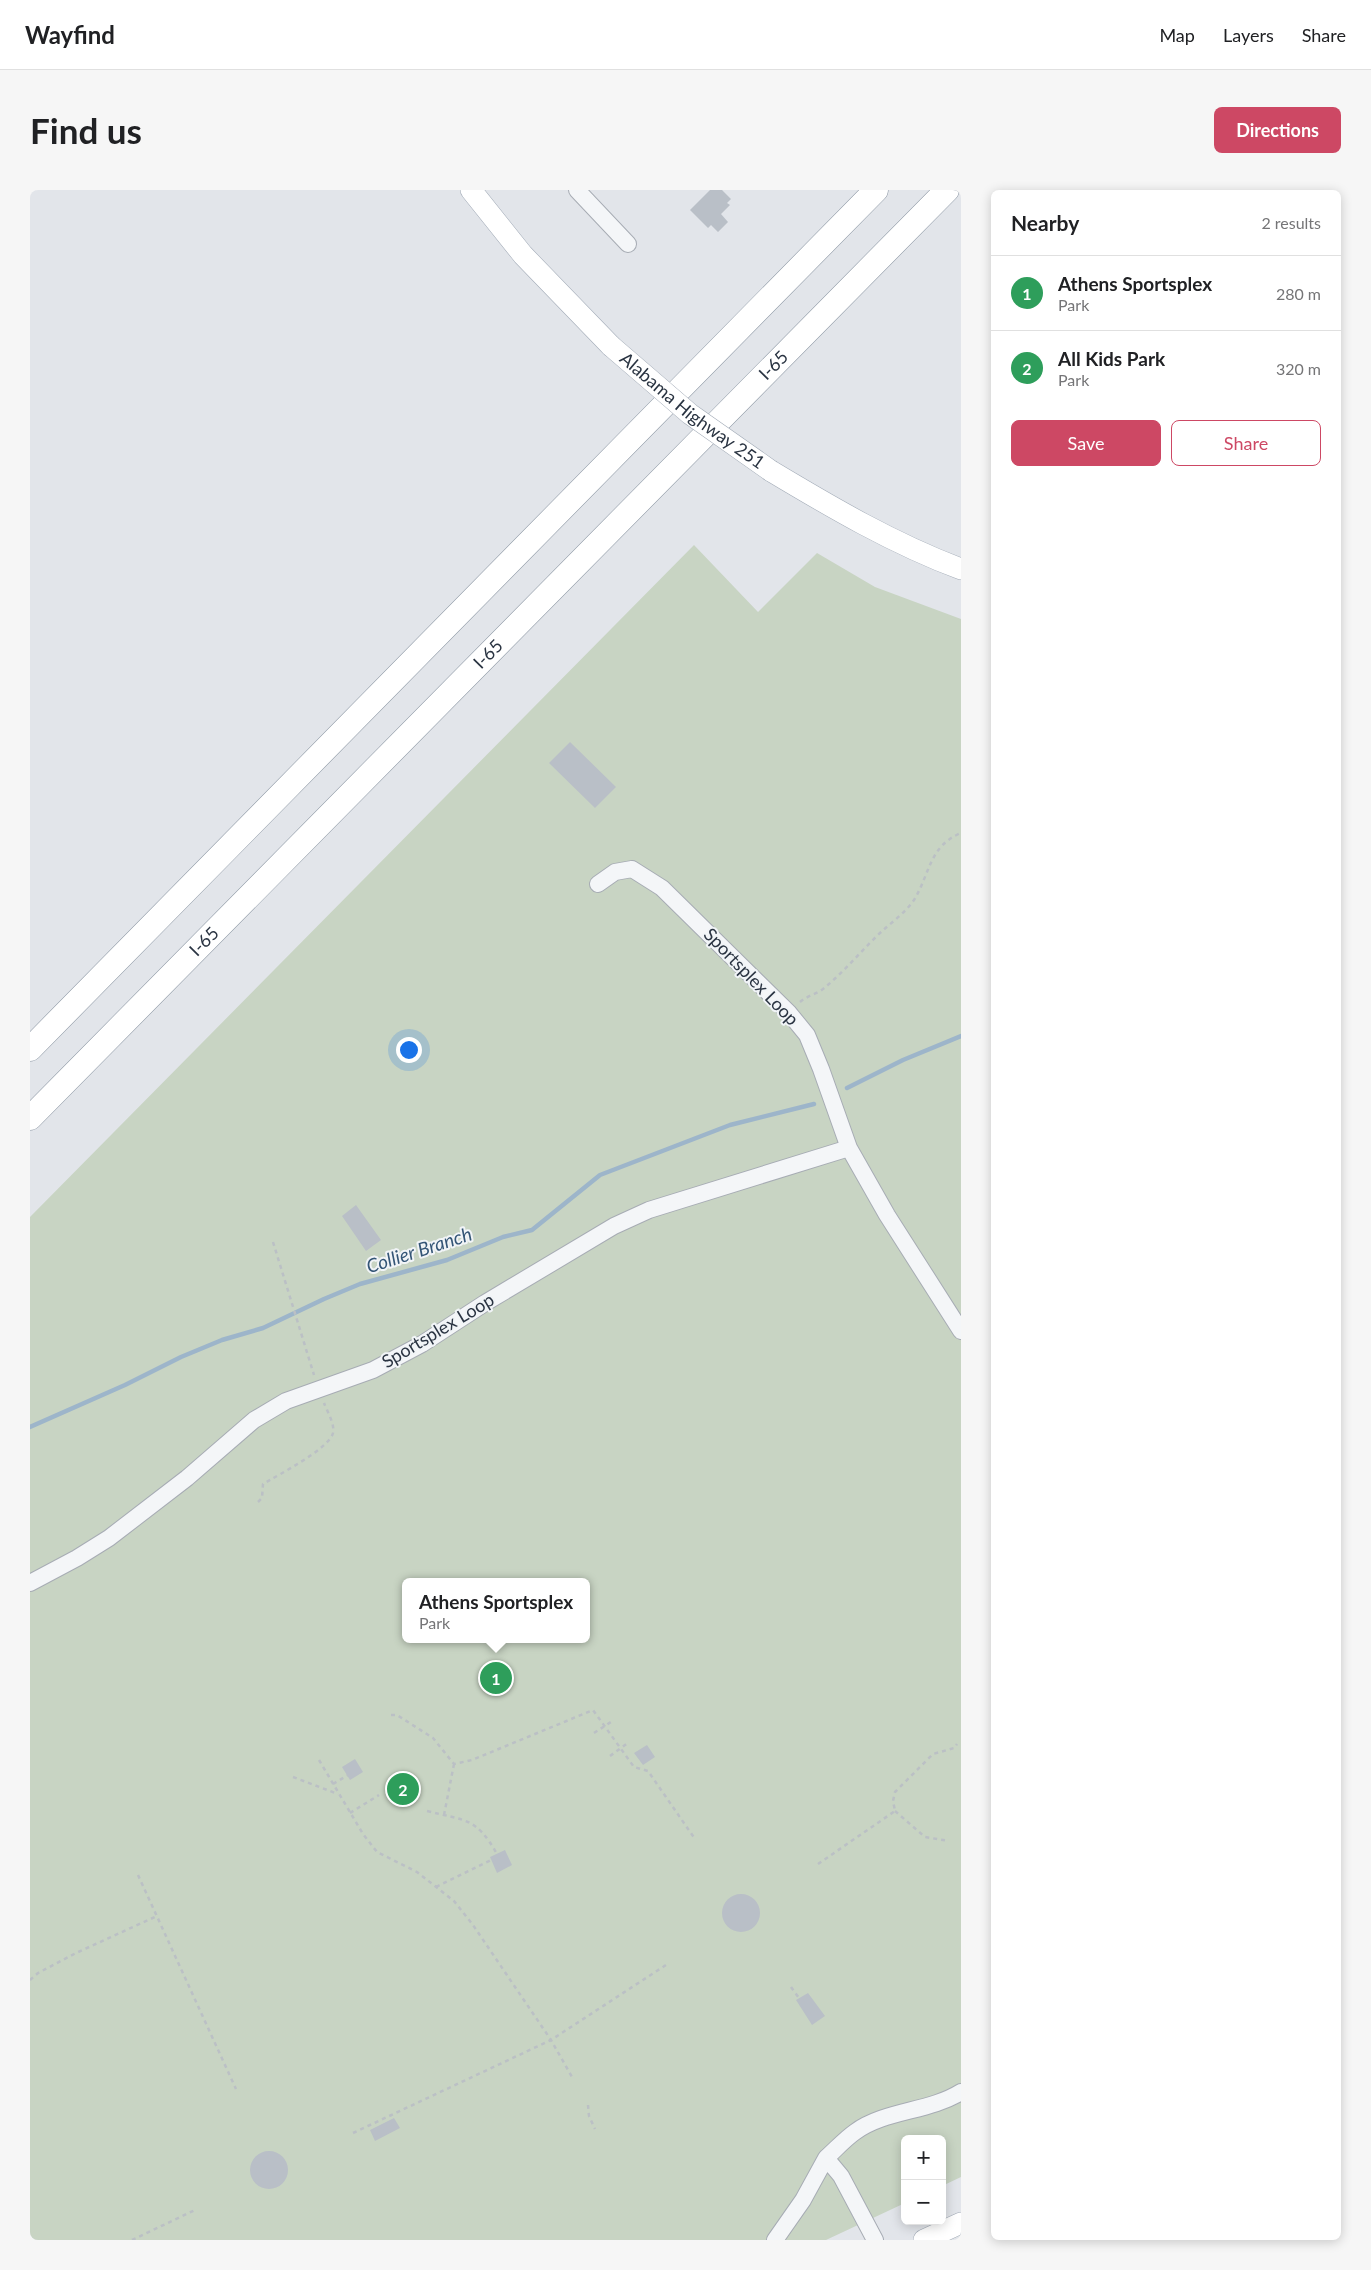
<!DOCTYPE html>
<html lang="en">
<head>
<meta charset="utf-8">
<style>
  body { margin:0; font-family:Lato,sans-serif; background:#f6f6f6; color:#202124 }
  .controls { position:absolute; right:15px; bottom:15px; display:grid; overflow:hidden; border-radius:8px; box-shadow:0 2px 12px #0003 }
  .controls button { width:45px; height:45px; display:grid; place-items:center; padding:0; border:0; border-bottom:1px solid #e0e0e0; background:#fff; color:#202124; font:25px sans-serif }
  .you { position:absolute; left:378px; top:859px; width:18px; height:18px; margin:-12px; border:4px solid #fff; border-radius:50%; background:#1a73e8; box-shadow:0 0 0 8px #1a73e833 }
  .badge { display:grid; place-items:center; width:32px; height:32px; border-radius:50%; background:#cd4864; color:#fff; font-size:16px; font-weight:700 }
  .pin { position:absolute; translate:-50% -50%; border:2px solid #fff; box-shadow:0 1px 5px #0006 }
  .popup { position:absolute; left:372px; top:1388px; width:188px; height:65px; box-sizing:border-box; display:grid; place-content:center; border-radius:8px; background:#fff; filter:drop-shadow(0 1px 4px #0005); font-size:16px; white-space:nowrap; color:#757577 }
  .popup b { font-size:19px; color:#202124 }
  .popup::after { content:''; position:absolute; left:50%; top:100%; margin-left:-10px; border:10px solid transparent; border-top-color:#fff }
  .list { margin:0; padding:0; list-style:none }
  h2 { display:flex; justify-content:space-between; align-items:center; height:65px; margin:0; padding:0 20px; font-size:21px }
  h2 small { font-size:16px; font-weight:400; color:#757577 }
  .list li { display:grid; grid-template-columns:32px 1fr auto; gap:15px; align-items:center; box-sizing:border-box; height:75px; padding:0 20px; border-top:1px solid #e0e0e0 }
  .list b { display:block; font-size:19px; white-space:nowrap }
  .list p { margin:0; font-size:16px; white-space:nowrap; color:#757577 }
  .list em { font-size:16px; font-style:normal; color:#757577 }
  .actions { display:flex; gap:10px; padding:15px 20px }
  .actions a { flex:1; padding:11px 0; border:1px solid #cd4864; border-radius:8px; text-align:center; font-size:18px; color:#cd4864 }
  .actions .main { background:#cd4864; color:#fff }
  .map { position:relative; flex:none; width:931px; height:2050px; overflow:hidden; border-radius:8px }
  header { display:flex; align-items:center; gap:30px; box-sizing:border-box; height:70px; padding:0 25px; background:#fff; border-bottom:1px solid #e0e0e0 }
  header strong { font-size:24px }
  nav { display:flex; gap:28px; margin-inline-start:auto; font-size:18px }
  .intro { display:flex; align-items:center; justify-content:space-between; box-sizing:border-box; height:120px; padding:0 30px }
  h1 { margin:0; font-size:35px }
  .button { padding:12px 22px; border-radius:8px; background:#cd4864; color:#fff; font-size:18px; font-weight:700 }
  main { display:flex; gap:30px; padding:0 30px }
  aside { flex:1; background:#fff; border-radius:8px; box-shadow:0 2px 12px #0003 }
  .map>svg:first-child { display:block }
</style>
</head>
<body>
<header>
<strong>Wayfind</strong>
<nav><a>Map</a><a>Layers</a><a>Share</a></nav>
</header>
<div class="intro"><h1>Find us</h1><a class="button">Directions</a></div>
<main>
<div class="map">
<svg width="931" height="2050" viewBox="0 0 931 2050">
  <rect width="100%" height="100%" fill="#e2e5ea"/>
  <path fill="#c8d4c3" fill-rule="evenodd" d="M664,355L728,422L787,363L845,397L931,429V1987L912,1996V1949H875V2013L796,2050H0V1027ZM376,1392H556V1449H376Z"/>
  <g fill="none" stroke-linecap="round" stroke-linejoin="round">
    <path stroke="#9db5ca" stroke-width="4.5" d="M817,898L873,870L931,846
      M0,1237L95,1195L151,1167L192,1150L233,1138L294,1109L330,1094L417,1070L473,1047L502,1040L570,985L700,935L784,914"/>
  </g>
  <path fill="#b9bfc7" d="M680,0H692L701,9L697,13L700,15L691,24L698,32L688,42L681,35L678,38L660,20Z
    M540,552L586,597L565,618L519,573Z
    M326,1015L351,1050L336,1061L312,1026Z
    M617,1555L625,1567L613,1575L604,1563Z
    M325,1569L333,1582L320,1590L312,1577Z
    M475,1660L482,1675L467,1683L460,1667Z
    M692 1723a19 19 0 1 1 38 0a19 19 0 1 1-38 0Z
    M778,1803L795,1826L782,1835L766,1810Z
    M364,1928L370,1938L345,1951L340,1940Z
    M220 1980a19 19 0 1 1 38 0a19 19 0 1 1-38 0Z"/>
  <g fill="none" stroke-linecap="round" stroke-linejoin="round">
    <g stroke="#a7acb4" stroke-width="18">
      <path id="minor" d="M547,0L598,54
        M568,694L585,682L602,679L632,698L759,823L777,845L791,879L819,958L857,1025L931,1141
        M0,1393L47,1368L79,1348L157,1288L224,1230L256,1211L343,1180L392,1154L455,1113L584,1036L619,1020L819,958
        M745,2050L773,2010L796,1968
        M845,2050L811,1986L796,1968C806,1959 815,1949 825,1942C855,1920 899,1922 931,1902"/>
    </g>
    <g stroke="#a1aab6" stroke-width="22">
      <path id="major" d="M441,0L493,65L581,156
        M741,281C801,317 864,354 931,379
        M894,2050L931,2033"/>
    </g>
    <g stroke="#8994a1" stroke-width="25">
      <g id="highway">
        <path d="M0,859L846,0"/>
        <path id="s1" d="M0,928L917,0"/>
      </g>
    </g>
    <path stroke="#bbc0c5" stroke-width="2.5" stroke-dasharray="4 4" stroke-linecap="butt" d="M770,812C777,806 786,804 793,799C814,782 831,761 851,742C862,732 875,723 884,710C900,684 899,656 931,643
      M243,1052L284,1185
      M228,1312L232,1308L233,1294C248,1285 299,1259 303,1243C305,1234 297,1221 294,1213
      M361,1525H367L403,1548L424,1574L442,1570L563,1520L604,1577L618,1581L665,1649
      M564,1543L584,1530
      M580,1566L599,1552
      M289,1570L333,1644L347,1662L387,1682L424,1711L443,1735L521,1850L542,1887
      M263,1587L308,1604
      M303,1594L318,1585
      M397,1621C436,1631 446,1627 467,1664
      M865,1621L895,1647L919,1651
      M320,1623L349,1605
      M414,1625L424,1574
      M788,1674L865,1621L863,1611L865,1602L903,1564L924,1558L927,1554
      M108,1685L206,1899
      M406,1697L461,1670
      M0,1790L8,1783L46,1763L127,1726
      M761,1797L769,1808
      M558,1915L559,1926L565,1939
      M323,1943L521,1850L639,1773
      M102,2050L165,2020"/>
    <use href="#minor" stroke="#f4f6f8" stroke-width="16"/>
    <use href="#major" stroke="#fff" stroke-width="21"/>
    <use href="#highway" stroke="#fff" stroke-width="24"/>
    <g stroke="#a1aab6" stroke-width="22" stroke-linecap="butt">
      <g id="major-bridge">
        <path id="s2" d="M581,156L660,224L741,281"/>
      </g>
    </g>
    <use href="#major-bridge" stroke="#fff" stroke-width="21"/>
  </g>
  <g text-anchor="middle" stroke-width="4" stroke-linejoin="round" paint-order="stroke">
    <g font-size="18" fill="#2a3442" stroke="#f1f4f7">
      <text dy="6" stroke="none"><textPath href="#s1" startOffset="1058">I-65</textPath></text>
      <text dy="6" stroke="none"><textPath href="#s2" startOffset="104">Alabama Highway 251</textPath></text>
      <text dy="6" stroke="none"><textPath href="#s1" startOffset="652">I-65</textPath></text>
      <text dy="6" stroke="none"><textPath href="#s1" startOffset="248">I-65</textPath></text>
      <text transform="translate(721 787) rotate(46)" y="6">Sportsplex Loop</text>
      <text transform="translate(408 1141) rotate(-31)" y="6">Sportsplex Loop</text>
    </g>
    <g font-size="19" font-style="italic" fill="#345576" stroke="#f1f4f7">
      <text transform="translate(389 1060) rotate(-18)" y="7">Collier Branch</text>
    </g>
  </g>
</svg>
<div class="controls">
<button>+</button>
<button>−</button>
</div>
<div class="you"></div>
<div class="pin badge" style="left:466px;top:1488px;background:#2e9e5b">1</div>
<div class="popup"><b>Athens Sportsplex</b>Park</div>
<div class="pin badge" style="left:373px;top:1599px;background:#2e9e5b">2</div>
</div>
<aside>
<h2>Nearby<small>2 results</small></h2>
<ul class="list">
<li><span class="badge" style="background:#2e9e5b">1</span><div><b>Athens Sportsplex</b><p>Park</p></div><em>280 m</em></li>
<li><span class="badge" style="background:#2e9e5b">2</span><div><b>All Kids Park</b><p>Park</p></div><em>320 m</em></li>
</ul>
<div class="actions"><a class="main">Save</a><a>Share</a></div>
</aside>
</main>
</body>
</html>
